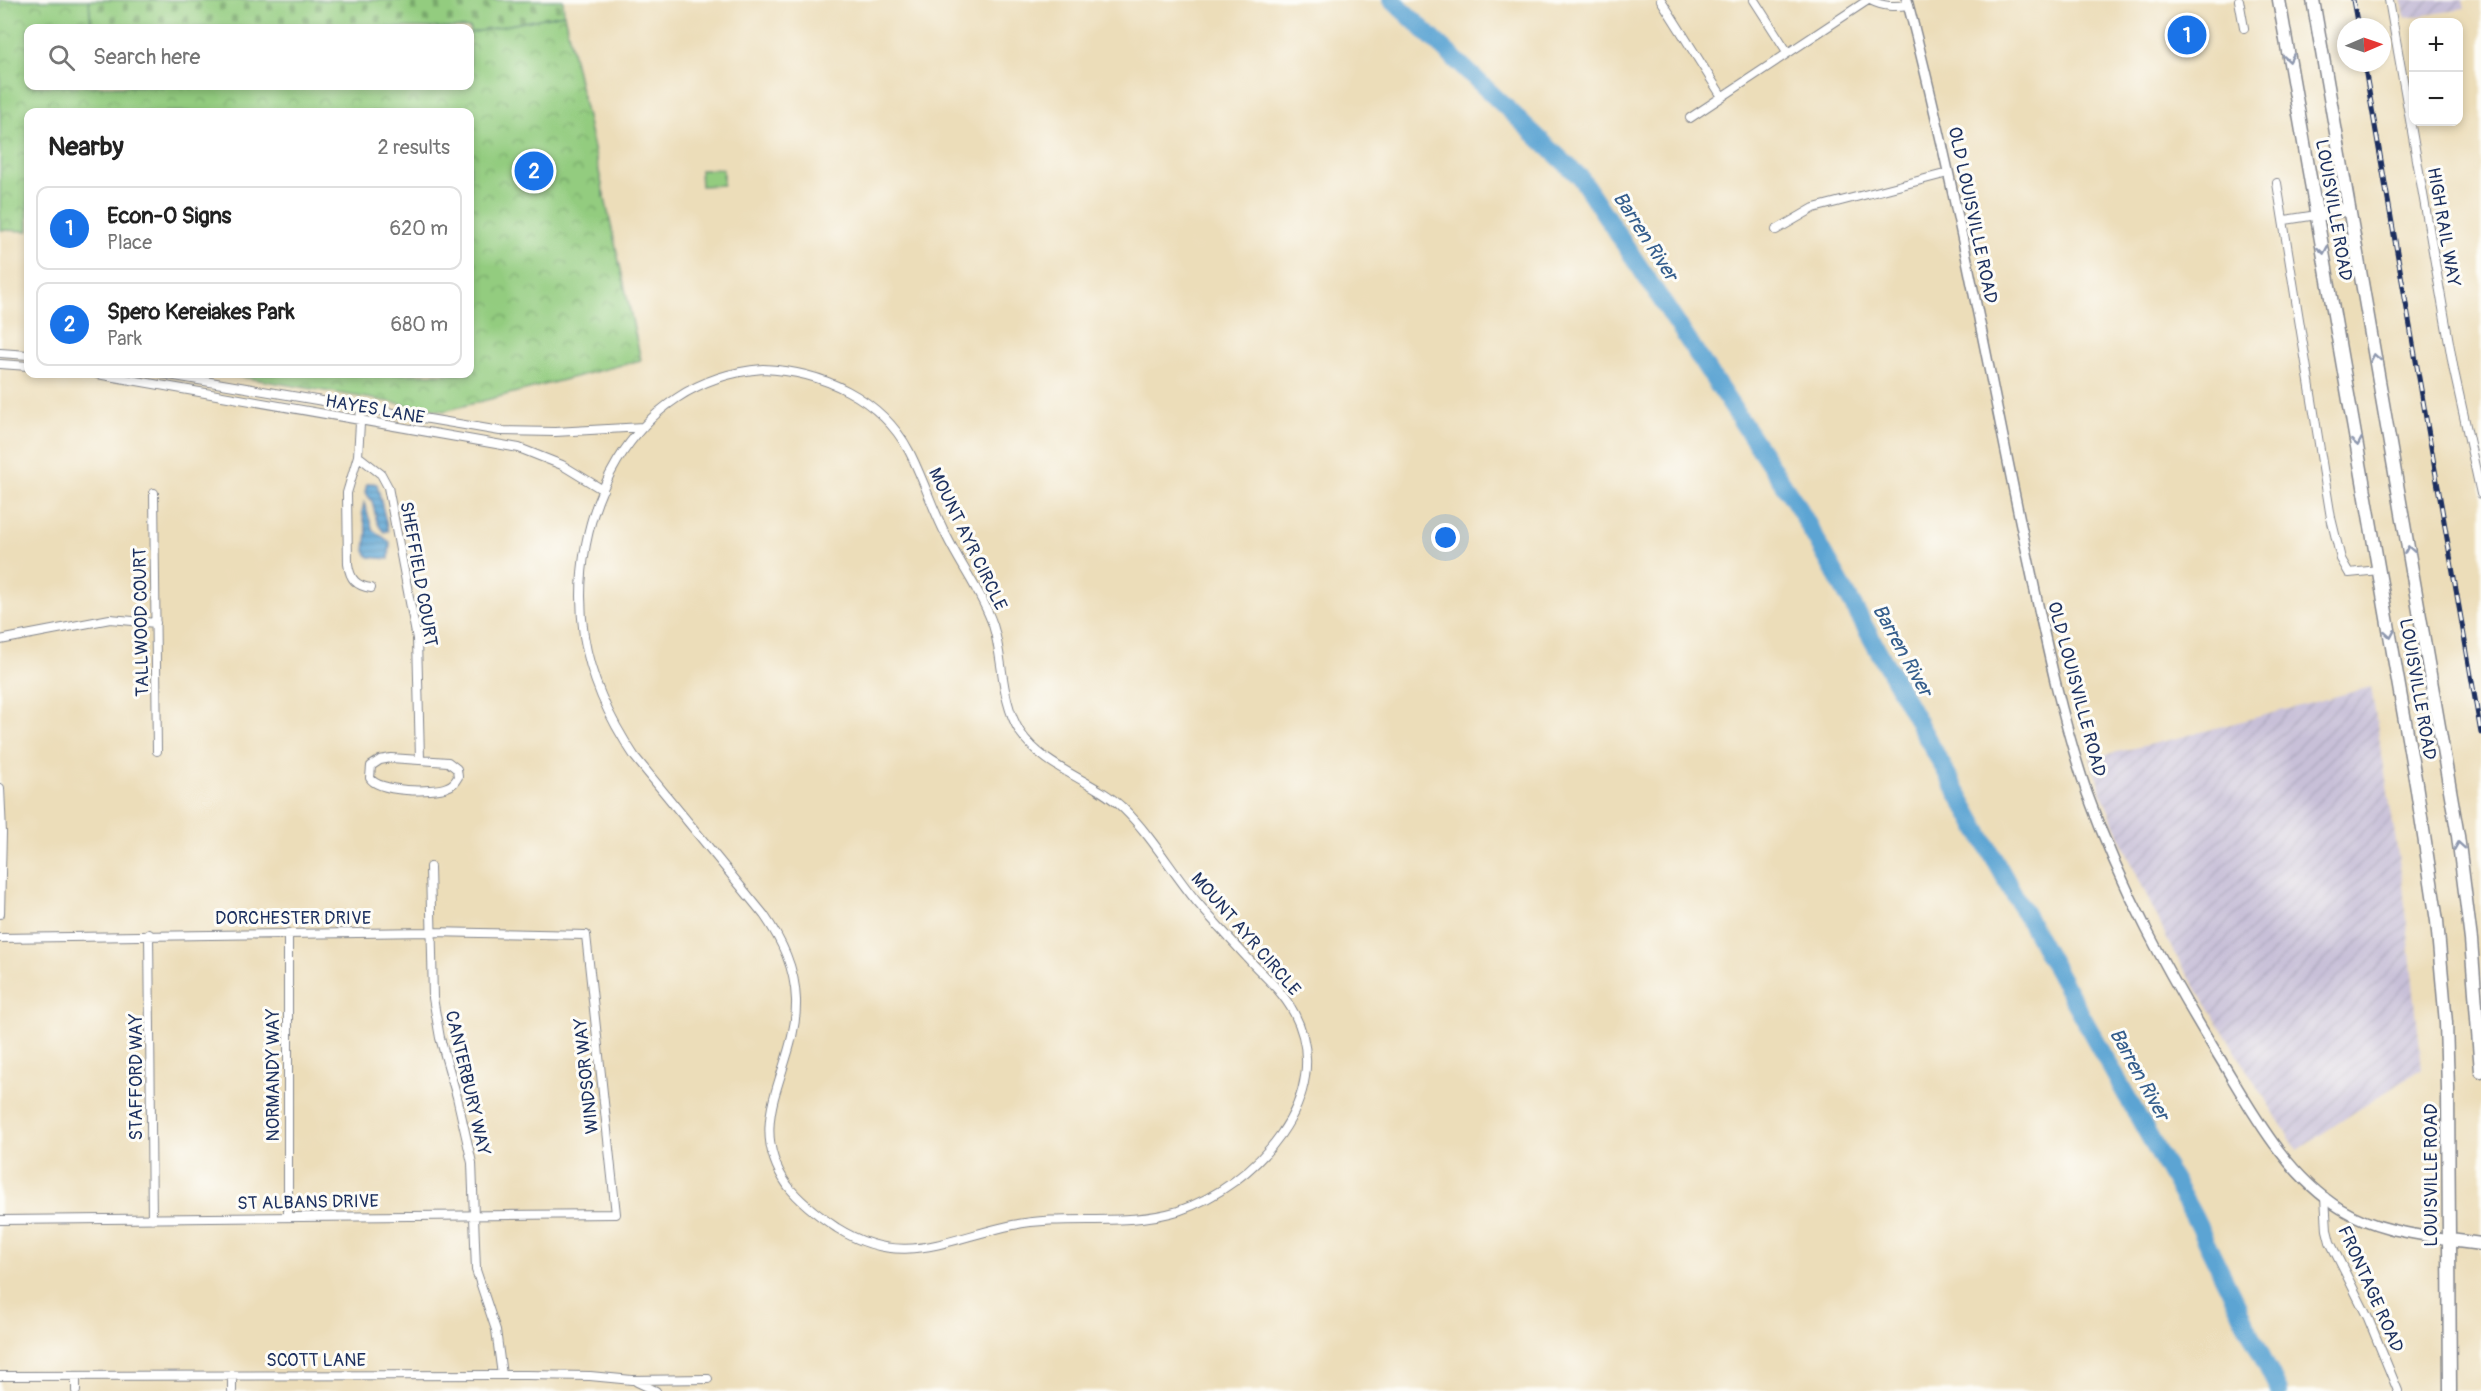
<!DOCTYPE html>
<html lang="en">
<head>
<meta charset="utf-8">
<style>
  body { margin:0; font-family:Pangolin,sans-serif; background:#f2f2f2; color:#222 }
  .controls { position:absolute; right:18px; top:18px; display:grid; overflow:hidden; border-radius:12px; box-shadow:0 3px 9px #0003 }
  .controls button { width:54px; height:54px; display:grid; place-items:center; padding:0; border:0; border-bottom:2px solid #e0e0e0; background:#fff; color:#222; font:30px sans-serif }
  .compass { position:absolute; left:2337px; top:18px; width:54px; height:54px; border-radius:50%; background:#fff; box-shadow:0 3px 9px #0003; rotate:88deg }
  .you { position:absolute; left:1446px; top:538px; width:21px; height:21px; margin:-15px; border:4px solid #fff; border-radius:50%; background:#1a73e8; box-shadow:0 0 0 9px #1a73e833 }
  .badge { display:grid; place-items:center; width:39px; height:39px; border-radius:50%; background:#1a73e8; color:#fff; font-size:20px; font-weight:700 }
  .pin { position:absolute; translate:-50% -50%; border:3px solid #fff; box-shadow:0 2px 6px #0006 }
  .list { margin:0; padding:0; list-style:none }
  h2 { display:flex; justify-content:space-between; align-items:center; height:78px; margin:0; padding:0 24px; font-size:26px }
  h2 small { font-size:20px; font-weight:400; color:#767676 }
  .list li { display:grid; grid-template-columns:39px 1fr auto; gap:18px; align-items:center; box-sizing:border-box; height:84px; margin:0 12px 12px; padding:0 12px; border:2px solid #e0e0e0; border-radius:12px }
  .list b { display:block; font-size:22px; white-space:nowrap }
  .list p { margin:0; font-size:20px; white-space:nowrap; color:#767676 }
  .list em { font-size:20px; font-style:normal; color:#767676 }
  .icon { flex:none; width:33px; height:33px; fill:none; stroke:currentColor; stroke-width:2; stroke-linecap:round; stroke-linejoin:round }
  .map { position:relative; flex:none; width:2481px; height:1391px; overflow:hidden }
  .search { position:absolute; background:#fff; box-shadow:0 3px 9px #0003; left:24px; top:24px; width:450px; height:66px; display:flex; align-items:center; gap:15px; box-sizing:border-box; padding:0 21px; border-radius:12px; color:#767676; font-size:22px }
  .panel { position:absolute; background:#fff; box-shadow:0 3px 9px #0003; left:24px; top:108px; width:450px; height:270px; border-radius:12px }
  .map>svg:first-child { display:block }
</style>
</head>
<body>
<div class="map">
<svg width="2481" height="1391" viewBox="0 0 2481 1391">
  <defs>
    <pattern id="industrial-furrows" width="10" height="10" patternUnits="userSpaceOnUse" patternTransform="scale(1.5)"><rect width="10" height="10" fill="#c8c0d8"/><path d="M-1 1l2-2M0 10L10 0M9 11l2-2" fill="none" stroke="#aba5bc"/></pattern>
    <pattern id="cemetery-stones" width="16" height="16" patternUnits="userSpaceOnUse" patternTransform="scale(1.5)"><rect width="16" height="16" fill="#93cc7f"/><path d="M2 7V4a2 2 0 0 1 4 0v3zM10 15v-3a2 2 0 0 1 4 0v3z" fill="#77a66b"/></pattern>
    <pattern id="park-crowns" width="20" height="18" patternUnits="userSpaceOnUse" patternTransform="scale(1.5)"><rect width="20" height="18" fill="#93cc7f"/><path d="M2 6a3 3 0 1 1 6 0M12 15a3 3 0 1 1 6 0" fill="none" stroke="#77a66b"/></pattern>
    <pattern id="water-rules" width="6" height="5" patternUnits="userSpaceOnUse" patternTransform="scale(1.5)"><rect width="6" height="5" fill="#5ba4d3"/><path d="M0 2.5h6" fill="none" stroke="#4a86ae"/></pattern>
  </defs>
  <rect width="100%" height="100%" fill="#fdfcf7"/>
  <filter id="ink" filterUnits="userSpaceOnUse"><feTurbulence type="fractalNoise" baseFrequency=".0167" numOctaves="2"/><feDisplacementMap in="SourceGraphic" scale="12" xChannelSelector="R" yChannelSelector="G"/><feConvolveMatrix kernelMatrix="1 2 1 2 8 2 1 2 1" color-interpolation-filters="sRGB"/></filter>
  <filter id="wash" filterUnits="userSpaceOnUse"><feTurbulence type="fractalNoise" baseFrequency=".008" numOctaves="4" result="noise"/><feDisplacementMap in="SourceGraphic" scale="24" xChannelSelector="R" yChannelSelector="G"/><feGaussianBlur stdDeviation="1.35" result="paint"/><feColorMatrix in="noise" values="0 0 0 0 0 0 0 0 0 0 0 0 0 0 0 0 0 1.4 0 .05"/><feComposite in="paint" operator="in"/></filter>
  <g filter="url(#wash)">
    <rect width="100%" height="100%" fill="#ecddb9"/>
    <path fill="url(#industrial-furrows)" d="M2402,0H2462L2464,9L2405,18Z
      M2371,687L2403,885L2422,1068L2297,1150L2173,951L2134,869L2105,802L2090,758L2174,739Z"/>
    <path fill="url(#cemetery-stones)" stroke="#577e6e" stroke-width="1.5" d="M89,0H563L564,14L470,33V28H91Z"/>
    <path fill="url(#park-crowns)" stroke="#577e6e" stroke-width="1.5" d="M0,0H89L91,28H28V86H470V33L564,14L641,360L444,411L224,374H470V112H28V231L0,230Z"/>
    <path fill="#93cc7f" stroke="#577e6e" stroke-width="1.5" d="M723,169V185L701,186L700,170Z"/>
    <path fill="url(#water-rules)" stroke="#3b6a98" stroke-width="1.5" d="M373,483L377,484L388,531L384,532C375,523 376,516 373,504C372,500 368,496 365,492L367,484Z
      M364,503L373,530L390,542L389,559L369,557L365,551L367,532L362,512Z"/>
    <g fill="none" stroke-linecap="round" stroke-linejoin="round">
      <path stroke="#5ba4d3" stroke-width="18" d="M1392,0L1580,177L1797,505L2193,1215L2279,1391"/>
    </g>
  </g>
  <g filter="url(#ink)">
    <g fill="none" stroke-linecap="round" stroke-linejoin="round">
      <g stroke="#84868c" stroke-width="10">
        <path id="minor" d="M1661,0L1721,95
          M1754,0L1788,53
          M1870,0C1884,7 1894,7 1909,5
          M2239,0L2244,28
          M2389,0L2454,371L2481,494
          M1690,118L1868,0
          M2277,183L2331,518L2341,559L2349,573L2379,570
          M2285,220L2317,215
          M1776,230L1814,208L1948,173
          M0,353L28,355
          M0,364L28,366
          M763,369C821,371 881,398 909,451C923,478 932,508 946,535C961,566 982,593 993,625C1004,660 1000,700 1020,732C1045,769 1092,779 1123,808C1152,836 1172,872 1197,902C1215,923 1234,943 1253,964C1268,979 1284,994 1294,1013C1338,1097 1254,1186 1178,1211C1125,1227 1067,1214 1013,1225C946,1239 902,1269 837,1228C819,1216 801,1203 788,1186C741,1120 798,1068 796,1000C795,968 782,941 764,915L635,757C610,720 591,680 584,636C566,516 631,379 763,369Z
          M97,374L519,448L562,465L603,490
          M163,374L500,431L555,432L643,427
          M361,407L358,456L381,474L388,487L417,639L420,759
          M358,456L347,493L348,564C350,579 356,586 371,588
          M154,493L157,751
          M0,640L110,619L156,623
          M391,758L448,762L457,769L458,777C455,782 453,785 447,787C433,793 378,792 370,778L371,766L380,760Z
          M0,788L2,833L0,914
          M430,867L433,998L440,1038L457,1097L472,1163L476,1270L496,1330L502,1375
          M149,934L152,1219
          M0,938L431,932L586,935L616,1214L0,1220
          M2325,1197L2327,1230L2330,1242L2368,1318L2398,1391
          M288,1217V933
          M0,1376L526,1375L590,1376L632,1380L708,1379
          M76,1376V1391
          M637,1382L656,1391
          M232,1391V1375"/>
      </g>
      <g stroke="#84868c" stroke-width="12">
        <path id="tertiary" d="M1907,0C1953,175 1985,353 2022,530C2041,618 2058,708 2087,793C2121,888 2168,974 2221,1060C2253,1113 2286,1175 2341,1209C2374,1229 2412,1234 2450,1240"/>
      </g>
      <g stroke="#84868c" stroke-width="15">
        <path id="primary" d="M2279,0L2416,784L2437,921L2446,1023L2448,1089L2450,1391
          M2313,0L2458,836L2471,940L2481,1071
          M2317,215L2349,209
          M2450,1240L2481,1244"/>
      </g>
      <use href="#minor" stroke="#fff" stroke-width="8"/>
      <use href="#tertiary" stroke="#fff" stroke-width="9"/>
      <use href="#primary" stroke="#fff" stroke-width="12"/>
      <g stroke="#1b2f5e" stroke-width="5">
        <path id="rail" d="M2353,0L2358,27
          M2364,63L2481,733"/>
      </g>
      <use href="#rail" stroke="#fdfcf7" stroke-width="3" stroke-dasharray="9" stroke-linecap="butt"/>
    </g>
    <defs><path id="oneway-chevron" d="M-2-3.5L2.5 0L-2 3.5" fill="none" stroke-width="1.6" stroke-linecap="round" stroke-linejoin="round" transform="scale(1.5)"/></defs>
    <g stroke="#8d97ae">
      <use href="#oneway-chevron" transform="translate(2289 58) rotate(80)"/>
      <use href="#oneway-chevron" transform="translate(2323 250) rotate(80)"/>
      <use href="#oneway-chevron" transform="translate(2375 358) rotate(-100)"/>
      <use href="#oneway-chevron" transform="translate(2357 442) rotate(80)"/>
      <use href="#oneway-chevron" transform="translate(2409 550) rotate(-100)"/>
      <use href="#oneway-chevron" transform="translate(2390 634) rotate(80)"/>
      <use href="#oneway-chevron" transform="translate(2459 846) rotate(-99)"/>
    </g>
  </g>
  <g text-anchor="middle" stroke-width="6" stroke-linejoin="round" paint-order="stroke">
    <g font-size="18" fill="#1b2f5e" stroke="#fdfcf7">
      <text transform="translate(2334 210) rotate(80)" y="6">LOUISVILLE ROAD</text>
      <text transform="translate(1973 215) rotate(78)" y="6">OLD LOUISVILLE ROAD</text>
      <text transform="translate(2444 227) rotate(80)" y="6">HIGH RAIL WAY</text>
      <text transform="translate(375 409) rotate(10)" y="6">HAYES LANE</text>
      <text transform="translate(968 539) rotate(64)" y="6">MOUNT AYR CIRCLE</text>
      <text transform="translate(419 574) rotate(80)" y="6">SHEFFIELD COURT</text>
      <text transform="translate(141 622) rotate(-91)" y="6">TALLWOOD COURT</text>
      <text transform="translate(2077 689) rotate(75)" y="6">OLD LOUISVILLE ROAD</text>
      <text transform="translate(2418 689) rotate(80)" y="6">LOUISVILLE ROAD</text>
      <text x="293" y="924">DORCHESTER DRIVE</text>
      <text transform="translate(1246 934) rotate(49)" y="6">MOUNT AYR CIRCLE</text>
      <text transform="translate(273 1075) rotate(-90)" y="6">NORMANDY WAY</text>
      <text transform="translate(586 1076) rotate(-96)" y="6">WINDSOR WAY</text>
      <text transform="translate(136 1077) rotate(-90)" y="6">STAFFORD WAY</text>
      <text transform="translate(468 1083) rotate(77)" y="6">CANTERBURY WAY</text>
      <text transform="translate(2431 1175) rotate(-90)" y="6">LOUISVILLE ROAD</text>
      <text transform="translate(308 1202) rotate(-1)" y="6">ST ALBANS DRIVE</text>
      <text transform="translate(2371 1289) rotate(66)" y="6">FRONTAGE ROAD</text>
      <text x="316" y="1366">SCOTT LANE</text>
    </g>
    <g font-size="20" font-style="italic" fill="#355e8d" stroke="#fdfcf7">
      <text transform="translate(1646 236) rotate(57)" y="7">Barren River</text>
      <text transform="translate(1903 650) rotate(61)" y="7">Barren River</text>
      <text transform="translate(2140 1074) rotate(61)" y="7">Barren River</text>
    </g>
  </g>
</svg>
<div class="controls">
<button>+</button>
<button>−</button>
</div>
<svg class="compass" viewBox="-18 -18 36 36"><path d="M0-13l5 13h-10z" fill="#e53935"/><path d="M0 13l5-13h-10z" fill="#767676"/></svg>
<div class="you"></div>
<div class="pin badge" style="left:2187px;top:35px">1</div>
<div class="pin badge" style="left:534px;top:171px">2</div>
<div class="search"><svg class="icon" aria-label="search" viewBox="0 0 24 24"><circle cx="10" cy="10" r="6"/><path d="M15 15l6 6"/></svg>Search here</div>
<section class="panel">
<h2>Nearby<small>2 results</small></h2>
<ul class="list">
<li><span class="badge">1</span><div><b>Econ-O Signs</b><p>Place</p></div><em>620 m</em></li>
<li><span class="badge">2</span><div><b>Spero Kereiakes Park</b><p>Park</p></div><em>680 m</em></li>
</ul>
</section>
</div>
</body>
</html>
